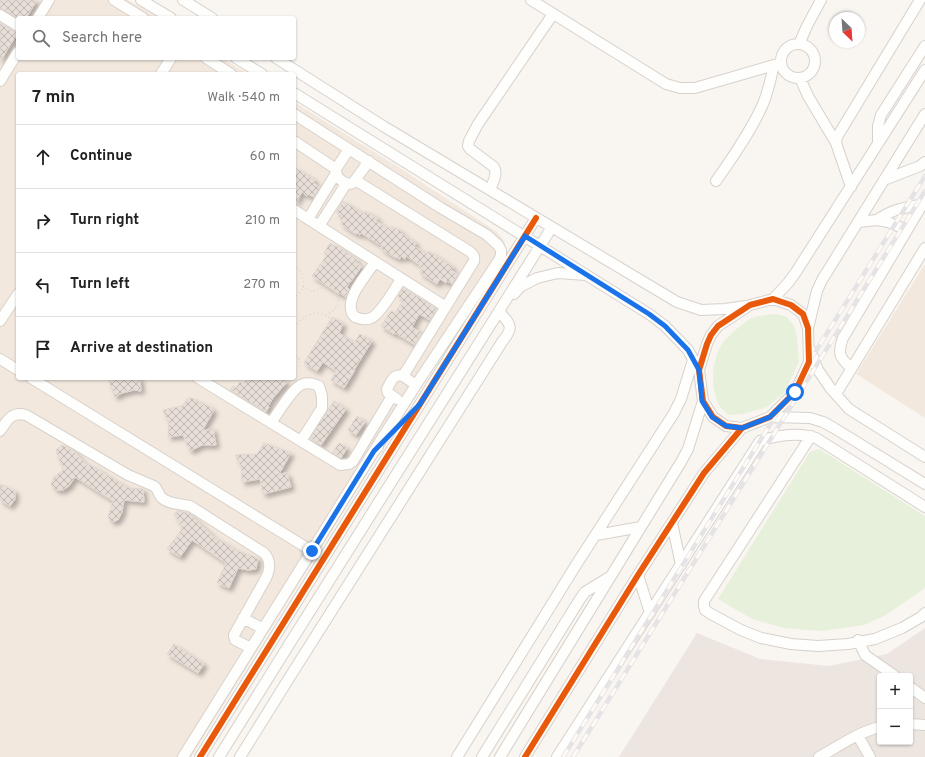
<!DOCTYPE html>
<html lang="en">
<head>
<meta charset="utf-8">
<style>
  body { margin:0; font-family:Overpass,sans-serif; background:#f2f2f2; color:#222 }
  .controls { position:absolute; right:12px; bottom:12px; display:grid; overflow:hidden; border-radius:4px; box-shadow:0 1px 3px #0004 }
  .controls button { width:36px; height:36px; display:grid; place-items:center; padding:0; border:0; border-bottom:1px solid #e0e0e0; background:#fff; color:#222; font:20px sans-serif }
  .compass { position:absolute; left:829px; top:12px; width:36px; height:36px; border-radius:50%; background:#fff; box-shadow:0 1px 3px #0004; rotate:155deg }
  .stop { position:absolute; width:12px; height:12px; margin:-9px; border:3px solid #1a73e8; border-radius:50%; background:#fff }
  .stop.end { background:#1a73e8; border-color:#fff; box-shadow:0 1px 4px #0008 }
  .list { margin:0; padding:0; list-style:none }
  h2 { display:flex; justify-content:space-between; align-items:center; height:52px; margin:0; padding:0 16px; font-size:17px }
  h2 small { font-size:13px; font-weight:400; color:#767676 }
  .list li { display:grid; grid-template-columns:26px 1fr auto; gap:12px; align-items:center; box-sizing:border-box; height:64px; padding:0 16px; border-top:1px solid #e0e0e0 }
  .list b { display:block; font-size:15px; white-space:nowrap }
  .list em { font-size:13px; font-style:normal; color:#767676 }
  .icon { flex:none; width:22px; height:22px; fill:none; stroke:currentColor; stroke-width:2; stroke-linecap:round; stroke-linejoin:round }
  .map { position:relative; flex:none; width:925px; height:757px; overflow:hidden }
  .search { position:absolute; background:#fff; box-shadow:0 1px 3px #0004; left:16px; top:16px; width:280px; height:44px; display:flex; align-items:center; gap:10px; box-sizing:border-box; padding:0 14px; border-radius:4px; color:#767676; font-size:15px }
  .panel { position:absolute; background:#fff; box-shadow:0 1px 3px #0004; left:16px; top:72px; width:280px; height:308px; border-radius:4px }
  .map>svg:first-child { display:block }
</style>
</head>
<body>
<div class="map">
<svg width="925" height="757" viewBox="0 0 925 757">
  <defs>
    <pattern id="building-cross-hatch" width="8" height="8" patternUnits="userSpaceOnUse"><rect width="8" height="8" fill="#e6ded7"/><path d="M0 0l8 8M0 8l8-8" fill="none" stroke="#bfb7b1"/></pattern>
    <filter id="shadow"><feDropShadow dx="3.5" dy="3.5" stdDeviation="2" flood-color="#0004"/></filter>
  </defs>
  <rect width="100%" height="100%" fill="#f9f5f0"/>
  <path fill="#f2e8de" d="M0,0H128L158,18H18V58H222L248,74H18V378H294V102L403,170L497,232L505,242L502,258L191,757H0Z
    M925,264V418L856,374Z"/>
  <path fill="#ede5e0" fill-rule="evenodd" d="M925,628V757H619L697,633L760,659L829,666L887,654ZM880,676H910V742H880Z"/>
  <path fill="#e7f0db" d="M776,314L787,317L794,326L797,337L799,362L784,393L767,407L743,414L728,415C725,411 720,408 718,403C710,387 712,360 722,344C726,337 744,322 752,318C759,315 768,315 776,314Z
    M819,449L925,516V588L886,615L864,625L822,631L784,628L752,619L718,599L810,452Z"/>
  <path fill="url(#building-cross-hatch)" stroke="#e2d8d2" filter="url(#shadow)" d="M0,0H37L26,18H18L3,9H0Z
    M0,23L15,32H18L0,62Z
    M294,167L315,180L313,183L320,187L314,197L308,194L307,196L302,192L295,204Z
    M343,201L364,214L366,211L378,218L376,221L390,229L392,226L402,232L401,233L416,243L414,246L427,254L429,251L453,267L451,270L458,274L452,284L447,281L446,283L440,279L437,284L420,273L421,272L420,271L422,269L419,267L420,265L406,256L405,259L401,256L400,259L396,257V258L383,250V249L381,248L382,246L361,233L360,235L357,233L356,234L345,227H346L341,224L343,221L340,219L342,216L336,212Z
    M330,243L336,247L337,246L357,260L356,262L362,266L347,287L349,289L346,297L340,293L339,294L312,276L327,255L324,253Z
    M403,288L437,309L430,320L419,314L412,327L422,333L415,345L395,333L394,334L381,326L391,311L395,313L403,300L398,296Z
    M332,317L343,324L339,333L354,343L360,334L372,341L354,370H355L344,388L331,380L336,371L323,362L317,371L304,363Z
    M108,378H140L141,391L134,390L122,393L115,397Z
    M247,378H281L287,382L273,398L268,406L269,407L266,412L230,390L233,386L236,388L240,382L243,384Z
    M188,398H191L210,407L214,410L202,431L213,428L216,445H202L190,451L183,435L168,437L169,423L163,410L182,406Z
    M334,401L346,409L321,445L311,439L310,438L327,411L328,408L329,409Z
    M357,416L365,422L356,435L348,430Z
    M264,443L291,453L279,474L287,473L291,487L263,494L260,479L242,482L241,466L235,455L257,454Z
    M339,443L347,448L341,458L332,453Z
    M62,445L74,451L85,463L98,469L108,476L129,488L143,489L144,502L124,500L122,512L118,520L112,522L108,517L113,501L75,477L69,486L63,490H56L51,484L54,477L62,471L63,466L59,459L56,450Z
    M0,484L15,491V499L10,506L0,500Z
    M178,511L189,513L214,537L238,551L258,558L256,569L248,570L238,568L229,588L217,583L226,563L192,540L180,557L167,549L183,528L174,514Z
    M174,644L204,664L198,673L167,654Z"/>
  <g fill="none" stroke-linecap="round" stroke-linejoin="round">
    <g stroke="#d7d1cb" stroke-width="12">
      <path id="minor" d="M114,0L143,18
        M141,0L171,18
        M183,0L212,18
        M531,0L666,84L680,88H695L781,63
        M0,15L18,26
        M38,18L49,0
        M799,44L807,26L821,0
        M781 61a17 17 0 1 1 34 0a17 17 0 1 1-34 0Z
        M206,58L231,74
        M236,58L262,74
        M276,58L383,126L677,302L701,310L725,309L746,306
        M161,74L171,58
        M800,78L808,96L836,143
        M0,81L18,52
        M294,93L649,314L665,326L688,350L699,370
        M294,114L441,208L487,235L498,245L501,250V255L499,260L416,385L374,451
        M294,141L336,169
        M878,144V126L881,115L925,46
        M349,149L336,169V173C338,179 346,186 353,183L369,161
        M355,180L469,251C473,254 475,256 474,261L403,376L416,385
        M884,180L920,166L925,162
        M716,181C733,157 751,131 763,104C768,92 771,78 774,65
        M851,187L836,143L837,137L920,0
        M490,190C493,182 498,174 494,167L470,149L468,146L469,141L478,124L553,14
        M294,210L446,307
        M308,219L336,173
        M877,220C892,209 904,208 923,204
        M858,222L877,220L888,222L907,230
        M319,226L346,184
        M375,262C368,273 348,295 351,309C351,311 353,315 355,317C361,319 367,321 373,317C383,310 394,290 401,279
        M514,294L520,287L537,278L558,273L586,275
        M773,299L788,283L796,272L925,70
        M0,321L18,294
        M808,328L817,291L822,280L925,114
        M811,351L818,370L831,389L849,409L925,457
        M0,359L18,370
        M851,368C840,358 837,354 843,338L925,200
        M31,378L312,551
        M198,378L340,465L349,464L353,461L392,396
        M836,394L925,248
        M397,399L388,393L387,389C391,382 393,373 403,376
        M770,417L810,418L823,422L834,428L925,484
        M271,423C278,413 293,387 303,384C309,382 314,384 319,386L322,396V408L301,441
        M0,431C7,421 11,411 26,415L128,475L154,486C158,489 158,493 161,497C167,504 181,504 190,506L264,553C271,560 270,570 266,578L234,635L235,640L251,648
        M811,436L704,601V606L705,610L711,614L741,630L761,638L791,644L818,646L848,644L875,639L902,628L921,617L925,613
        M672,523L681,565
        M596,535L641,527
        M638,575L650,613
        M243,618L263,629
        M858,640L865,655L895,676
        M910,687L925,698
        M910,724L925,725
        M858,736L870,757
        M183,757L374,451L378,447
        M200,757L536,218
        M219,757L290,643L552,227
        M240,757L286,683L502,342C515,326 510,325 499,311
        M457,757L576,565L674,413L681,399L693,360
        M482,757L580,599L585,592L608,578
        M500,757L641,527L681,462L688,449L703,401
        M525,757L638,575L704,473L742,428L770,417L795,392L809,362L808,328L803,314L791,305L773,299L750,305L718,326L711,335L707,344L699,370L703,401L713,417L726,426L742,428
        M557,757L760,441C777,435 800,432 816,438L925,507
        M819,757C838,747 858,732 880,727"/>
    </g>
    <path stroke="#dcd5d0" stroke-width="1.5" stroke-dasharray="1 3" stroke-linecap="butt" d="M294,265C307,273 307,289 294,298
      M303,287L312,292C317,289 325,286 330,288C333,290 336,293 337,296C341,305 334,311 326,315
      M294,327C304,315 316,308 330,318
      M294,353L295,356L302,361
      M298,358L300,365V370"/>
    <use href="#minor" stroke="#fefefd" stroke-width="10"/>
    <g stroke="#e6e3e7" stroke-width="4.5">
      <path id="rail" d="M563,757L925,176
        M573,757L925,191"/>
    </g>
    <use href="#rail" stroke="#fffaf3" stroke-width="3" stroke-dasharray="9" stroke-linecap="butt"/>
    <g stroke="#fffaf3" stroke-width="8">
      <path id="cycleway" d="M200,757L536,218
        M525,757L638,575L704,473L742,428L770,417L795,392L809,362L808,328L803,314L791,305L773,299L750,305L718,326L711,335L707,344L699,370L703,401L713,417L726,426L742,428"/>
    </g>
    <use href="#cycleway" stroke="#e8590c" stroke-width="6"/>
  </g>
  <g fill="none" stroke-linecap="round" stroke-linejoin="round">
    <path stroke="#1a73e8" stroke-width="5" d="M312,551L374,451L420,404L525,236L649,314L665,326L688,350L699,370L702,401L712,417L726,426L742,428L770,417L795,392"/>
  </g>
</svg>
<div class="controls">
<button>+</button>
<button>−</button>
</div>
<svg class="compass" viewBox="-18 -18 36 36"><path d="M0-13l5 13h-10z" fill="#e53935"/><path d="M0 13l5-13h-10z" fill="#767676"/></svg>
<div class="stop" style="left:795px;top:392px"></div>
<div class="stop end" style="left:312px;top:551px"></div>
<div class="search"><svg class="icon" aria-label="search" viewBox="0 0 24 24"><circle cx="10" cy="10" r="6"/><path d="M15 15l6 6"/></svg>Search here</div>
<section class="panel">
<h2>7 min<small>Walk · 540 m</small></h2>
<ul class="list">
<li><svg class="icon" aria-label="ahead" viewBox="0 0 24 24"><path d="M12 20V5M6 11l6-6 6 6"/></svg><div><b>Continue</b></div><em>60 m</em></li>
<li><svg class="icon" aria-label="right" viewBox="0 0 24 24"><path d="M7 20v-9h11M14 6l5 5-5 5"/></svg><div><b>Turn right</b></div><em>210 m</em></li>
<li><svg class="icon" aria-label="left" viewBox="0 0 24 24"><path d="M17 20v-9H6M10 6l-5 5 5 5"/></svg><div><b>Turn left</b></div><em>270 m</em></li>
<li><svg class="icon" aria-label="arrive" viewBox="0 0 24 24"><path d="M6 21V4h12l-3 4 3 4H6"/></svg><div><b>Arrive at destination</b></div></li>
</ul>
</section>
</div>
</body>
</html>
